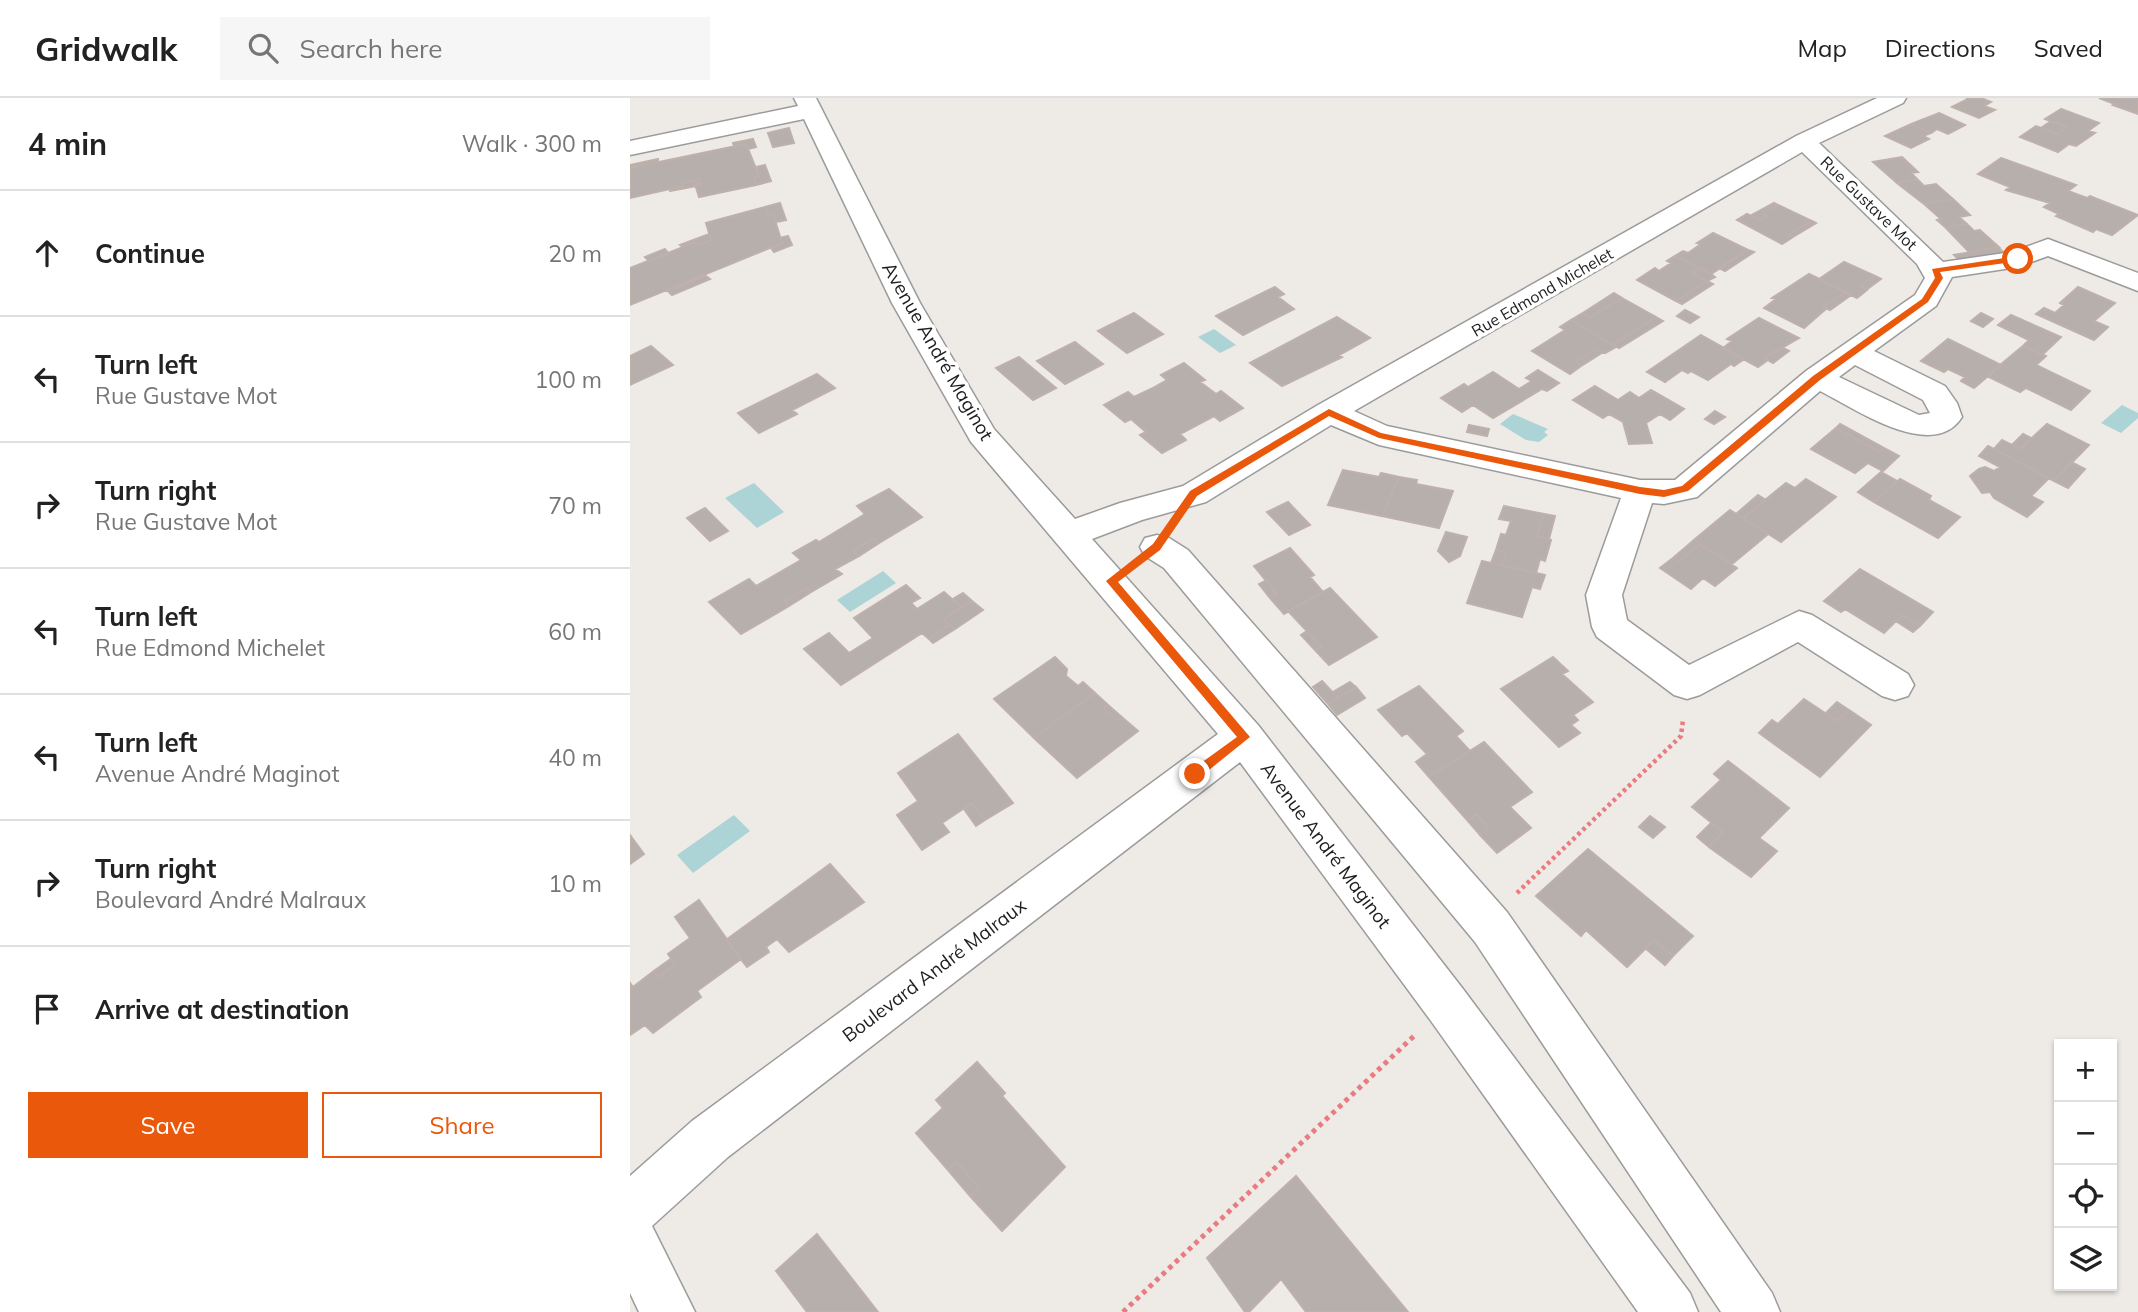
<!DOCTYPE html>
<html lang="en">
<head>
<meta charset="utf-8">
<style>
  body { margin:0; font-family:Mulish,sans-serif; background:#f6f6f6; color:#222 }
  .controls { position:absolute; right:21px; bottom:21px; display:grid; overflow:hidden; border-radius:0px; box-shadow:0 2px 5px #0004 }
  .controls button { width:63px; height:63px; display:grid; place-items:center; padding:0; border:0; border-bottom:2px solid #e0e0e0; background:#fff; color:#222; font:35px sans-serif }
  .stop { position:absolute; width:21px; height:21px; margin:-16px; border:5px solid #ea580c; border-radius:50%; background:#fff }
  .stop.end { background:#ea580c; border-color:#fff; box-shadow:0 2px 7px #0008 }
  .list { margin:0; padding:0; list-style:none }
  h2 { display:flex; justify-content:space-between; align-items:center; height:91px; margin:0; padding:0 28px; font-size:30px }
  h2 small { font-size:23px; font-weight:400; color:#767676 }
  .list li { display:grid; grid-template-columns:46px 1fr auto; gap:21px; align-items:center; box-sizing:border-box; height:126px; padding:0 28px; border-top:2px solid #e0e0e0 }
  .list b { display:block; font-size:26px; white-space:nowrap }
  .list p { margin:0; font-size:23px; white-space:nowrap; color:#767676 }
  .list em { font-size:23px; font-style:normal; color:#767676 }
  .actions { display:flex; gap:14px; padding:21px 28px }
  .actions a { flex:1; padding:16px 0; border:2px solid #ea580c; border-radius:0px; text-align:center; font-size:24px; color:#ea580c }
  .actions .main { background:#ea580c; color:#fff }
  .icon { flex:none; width:38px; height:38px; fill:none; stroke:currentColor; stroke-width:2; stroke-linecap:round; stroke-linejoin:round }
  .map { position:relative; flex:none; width:1508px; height:1214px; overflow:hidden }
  header { display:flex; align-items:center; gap:42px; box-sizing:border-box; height:98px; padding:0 35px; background:#fff; border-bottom:2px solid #e0e0e0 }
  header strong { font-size:33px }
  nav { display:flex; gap:38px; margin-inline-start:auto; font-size:24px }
  .search { width:490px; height:63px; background:#f6f6f6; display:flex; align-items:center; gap:18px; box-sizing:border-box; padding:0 24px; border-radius:0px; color:#767676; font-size:26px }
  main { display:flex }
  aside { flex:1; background:#fff }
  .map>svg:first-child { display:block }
</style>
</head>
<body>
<header>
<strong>Gridwalk</strong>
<div class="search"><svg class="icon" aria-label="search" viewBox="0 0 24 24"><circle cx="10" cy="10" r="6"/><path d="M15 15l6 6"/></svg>Search here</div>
<nav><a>Map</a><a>Directions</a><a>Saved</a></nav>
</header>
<main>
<aside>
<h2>4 min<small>Walk · 300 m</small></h2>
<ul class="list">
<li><svg class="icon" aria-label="ahead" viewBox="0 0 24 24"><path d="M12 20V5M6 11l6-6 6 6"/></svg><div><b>Continue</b></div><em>20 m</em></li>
<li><svg class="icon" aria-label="left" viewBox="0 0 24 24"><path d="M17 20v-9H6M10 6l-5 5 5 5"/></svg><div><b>Turn left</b><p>Rue Gustave Mot</p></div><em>100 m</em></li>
<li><svg class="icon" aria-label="right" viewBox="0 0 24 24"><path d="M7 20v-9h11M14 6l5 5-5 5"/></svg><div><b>Turn right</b><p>Rue Gustave Mot</p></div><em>70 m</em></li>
<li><svg class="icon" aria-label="left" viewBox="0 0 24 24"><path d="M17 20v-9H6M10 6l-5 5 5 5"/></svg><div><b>Turn left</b><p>Rue Edmond Michelet</p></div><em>60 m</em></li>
<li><svg class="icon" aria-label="left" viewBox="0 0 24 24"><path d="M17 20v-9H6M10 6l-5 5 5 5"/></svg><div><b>Turn left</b><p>Avenue André Maginot</p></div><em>40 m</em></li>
<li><svg class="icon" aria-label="right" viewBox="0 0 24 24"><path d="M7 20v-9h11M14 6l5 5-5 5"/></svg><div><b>Turn right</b><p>Boulevard André Malraux</p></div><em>10 m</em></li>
<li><svg class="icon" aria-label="arrive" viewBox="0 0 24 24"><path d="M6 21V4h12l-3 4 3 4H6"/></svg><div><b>Arrive at destination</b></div></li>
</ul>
<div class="actions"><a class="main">Save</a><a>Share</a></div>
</aside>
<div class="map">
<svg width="1508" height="1214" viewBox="0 0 1508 1214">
  <rect width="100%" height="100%" fill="#eeeae6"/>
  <path fill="#acd3d6" d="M584,231L606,247L590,255L568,239Z
    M1492,307L1508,315V320L1491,335L1471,325Z
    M883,316L918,331L914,334L918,337L909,344L896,342L870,326Z
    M124,385L154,414L127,430L95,400Z
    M253,473L266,485L220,514L207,502Z
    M104,717L120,733L63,775L47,757Z"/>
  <path fill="#b7afac" stroke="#beb0aa" stroke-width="2" d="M1336,0H1351L1361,4L1354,8L1365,12L1349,20L1322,9L1338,1Z
    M1469,0H1508V16L1483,7L1485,6Z
    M1431,11L1469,25L1458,33L1465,35L1446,48L1439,46L1428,54L1390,39L1406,28L1427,36L1437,29L1415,21Z
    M1309,15L1335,27L1318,36L1307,31L1301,35L1281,26Z
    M1421,23L1437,29L1427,36L1411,30Z
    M1281,26L1301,35L1293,38L1299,41L1281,50L1255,38Z
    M159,30L164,45L143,49L138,35Z
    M123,41L126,49L118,51L116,46L104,49L103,45Z
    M116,46L129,78L124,79L126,87L69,99L65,86L71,85L70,81L52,85L53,88L0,100V70Z
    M1272,59L1288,74L1281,75L1287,81L1267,85L1243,64Z
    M1371,60L1446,87L1438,93L1457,100L1460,98L1508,117L1482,137L1466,131L1463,134L1426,118L1429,116L1414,109L1420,105L1376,92L1380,89L1348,76Z
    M28,61V64L0,70V67Z
    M135,67L141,83L126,87L124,79L129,78L126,69Z
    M70,81L71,85L66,88L40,93V91L53,88L52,85Z
    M1287,81L1294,88L1306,86L1323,101L1294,106L1267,85Z
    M1323,101L1340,117L1329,119L1337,126L1315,129L1307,122L1311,121L1294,106Z
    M150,105L156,122L146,124L143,116L138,117L135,109Z
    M1144,105L1148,107L1132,116L1136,118L1129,122L1120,118Z
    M1148,107L1182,123L1158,137L1163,139L1152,146L1107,122L1117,116L1129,122L1136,118L1132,116Z
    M135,109L138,117L143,116L152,145L0,207V170L66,144L69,147L81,142L76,125Z
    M1182,123L1186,125L1163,139L1158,137Z
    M1337,126L1344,133L1350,132L1369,149L1339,154L1315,129Z
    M1083,135L1118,152L1081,176L1045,158L1053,153L1058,155L1071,146L1067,145Z
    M79,136L81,142L69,147L66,144L53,149L50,147Z
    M158,138L162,147L144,154L141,150L152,145L150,140Z
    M1368,149L1376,157L1349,161L1341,154Z
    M35,151L39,156L19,163L15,159Z
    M1118,152L1124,154L1095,173L1089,170Z
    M1341,154L1348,160L1330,163L1324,157Z
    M1045,158L1070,170L1062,175L1077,183L1046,203L1007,182L1025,170L1029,173L1041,165L1037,163Z
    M1214,164L1245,178L1230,188L1237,192L1227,200L1189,181Z
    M1070,170L1081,176L1085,179L1077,183L1062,175Z
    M1179,176L1216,194L1193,209L1197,210L1174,230L1134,210L1146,201L1142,200Z
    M76,178L80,181L42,197L38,193Z
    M1245,178L1251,181L1236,192L1230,188Z
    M1077,183L1083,186L1052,206L1046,203Z
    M645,189L654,196L648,199L664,211L613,237L586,218Z
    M1448,189L1485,205L1464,223L1478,229L1464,242L1406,216L1414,210L1425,215L1434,207L1430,205Z
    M1216,194L1221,197L1200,212L1193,209Z
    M984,195L992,200L960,219L953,215Z
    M992,200L1026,219L983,247L941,222L953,215L960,219Z
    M1055,212L1069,219L1060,225L1047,218Z
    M504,215L533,236L497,255L468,233Z
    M1351,215L1363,221L1353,229L1341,223Z
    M1381,217L1431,239L1412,257L1393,248L1399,242L1368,227Z
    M707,219L740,240L709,257L712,259L652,288L620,265Z
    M1026,219L1033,223L989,250L983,247Z
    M1129,220L1169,240L1134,260L1138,262L1128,269L1093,250L1102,243L1097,241Z
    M941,222L986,249L975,255L967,251L945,264L951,268L940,276L902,253L935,232L930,229Z
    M1071,237L1114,261L1104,268L1101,266L1078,282L1061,273L1058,275L1052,272L1035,284L1017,274Z
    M1318,241L1371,267L1344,290L1331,283L1335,279L1318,271L1314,274L1291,263Z
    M445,244L473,266L435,286L407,263Z
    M21,248L43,267L0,287V258Z
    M1393,248L1416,258L1406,267L1460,293L1441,312L1396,290L1390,294L1357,278Z
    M1151,249L1159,253L1143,265L1134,260Z
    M967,251L973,254L951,268L945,264Z
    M389,259L426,290L403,302L366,270Z
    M554,265L575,282L570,284L586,296L591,293L613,310L590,323L584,318L550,336L556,342L532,355L510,337L516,334L501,321L495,324L474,307L498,294L504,299L521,291L537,282L531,277Z
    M908,272L929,285L917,293L912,291L863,320L843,307L832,314L811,300L834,286L838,289L863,274L889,291L902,283L896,280Z
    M187,276L205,290L162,312L167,316L129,335L108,315Z
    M965,288L988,302L1000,294L1009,300L1021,292L1054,311L1040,322L1030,316L1016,325L1022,345L999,346L993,324L979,316L973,320L943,302Z
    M1085,313L1095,319L1084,326L1075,321Z
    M1210,326L1254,350L1250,354L1206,330Z
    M1417,326L1459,347L1424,383L1364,351L1372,342L1390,351Z
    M839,327L859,331L857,338L837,334Z
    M1206,330L1250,354L1254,350L1269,358L1253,373L1238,365L1225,375L1181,351Z
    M1393,336L1401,340L1390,351L1382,347Z
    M1358,348L1419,380L1401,398L1413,404L1397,419L1364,400L1360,394L1352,395L1340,378L1349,371L1355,369L1364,373L1370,369L1349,358Z
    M1441,364L1455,371L1438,390L1424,383Z
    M713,372L749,379L751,375L769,379L752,418L698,407Z
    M1251,374L1267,383L1244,404L1228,394Z
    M769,379L787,382L786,386L823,393L809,430L752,418Z
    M1176,381L1206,399L1151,444L1113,420L1156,385L1165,390Z
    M1270,381L1301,398L1299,402L1330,419L1308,440L1244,404Z
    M259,391L292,419L249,445L244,440L223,453L229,458L205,471L212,476L181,494L177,490L155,503L159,508L111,536L79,504L119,481L126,488L171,462L163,455L186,442L189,444L235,416L227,408Z
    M1128,397L1136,402L1113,420L1106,416Z
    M658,404L680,427L659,437L637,414Z
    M874,408L914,416L907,438L921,442L915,463L910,461L906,475L872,467L876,454L866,452L871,436L876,437L881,423L869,421Z
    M75,410L98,433L80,443L57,420Z
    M1100,412L1138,436L1102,466L1064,442Z
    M914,416L925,418L919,441L907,438Z
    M816,434L837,439L830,458L819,464L808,453Z
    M244,440L249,445L229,458L223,453Z
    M1064,442L1070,446L1048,464L1043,460Z
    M1070,446L1107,470L1085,488L1073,480L1061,491L1030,470L1043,460L1048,464Z
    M660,450L684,477L680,479L693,494L654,516L640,500L647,496L624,468Z
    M866,452L876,454L872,467L861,465Z
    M852,463L915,477L910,491L902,489L892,519L837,505Z
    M1230,471L1303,514L1290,528L1272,517L1254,535L1215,511L1211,514L1194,503Z
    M637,482L647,496L640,500L629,486Z
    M276,487L290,500L281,505L287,511L314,494L332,510L313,521L320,527L299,541L292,535L211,587L174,551L199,535L219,555L243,540L224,520Z
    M177,490L181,494L159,508L155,503Z
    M700,490L747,539L699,567L685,552L692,549L658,513Z
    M333,495L342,503L332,510L323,501Z
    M342,503L353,512L325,531L313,521Z
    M1272,517L1290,528L1283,534L1266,523Z
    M320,527L325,531L303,545L299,541Z
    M677,533L692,549L685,552L671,537Z
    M425,559L437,571L436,578L448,588L453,584L465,595L404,640L364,601Z
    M923,559L938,573L932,576L963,604L943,617L948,622L941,627L950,635L929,649L871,591Z
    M692,583L708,600L698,606L683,589Z
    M720,584L726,589L708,600L703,594Z
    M789,588L833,633L826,638L840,653L799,679L786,664L797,656L777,635L772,638L748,612Z
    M726,589L735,600L707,617L698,606Z
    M465,595L478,607L473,611L486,621H494L508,633L447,680L404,640Z
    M1174,601L1207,623L1219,612L1241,627L1190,679L1129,635L1142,622L1148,626Z
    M1207,604L1219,612L1207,623L1196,615Z
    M478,607L494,621H486L473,611Z
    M328,636L383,705L355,722L342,705L312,725L319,734L292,752L267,717L288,703L268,675Z
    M854,644L902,694L880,709L901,730L867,755L850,737L859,730L846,716L838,723L799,679Z
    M1098,663L1159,710L1129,740L1147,753L1121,779L1079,749L1093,734L1062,709L1091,682L1084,676Z
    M342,705L355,722L346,728L334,711Z
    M846,716L859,730L850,737L838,723Z
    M1020,718L1035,729L1023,740L1009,729Z
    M1081,725L1093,734L1079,749L1067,739Z
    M0,737L14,756L0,766Z
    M958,751L1063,838L1043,858L1024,842L997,869L956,832L951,838L906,798Z
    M200,766L234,804L159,854L147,841L136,849L139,854L117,869L96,842Z
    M69,802L111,861L67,893L71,899L23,935L15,927L0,937V885L3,889L24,873L29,879L45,866L38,856L60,840L45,819Z
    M1024,842L1043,858L1035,867L1015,850Z
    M42,860L45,866L29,879L24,873Z
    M347,964L375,995L372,998L435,1069L372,1133L340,1098L349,1089L327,1064L318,1072L286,1035L313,1010L306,1002Z
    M327,1064L349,1089L340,1098L318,1072Z
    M666,1078L707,1128L778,1214H676L651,1181L619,1214H615L577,1160Z
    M187,1136L248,1214H177L146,1173Z"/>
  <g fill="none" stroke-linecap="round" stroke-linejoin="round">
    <g stroke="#9b9b9b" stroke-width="3">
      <path id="minor" d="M164,0H186L290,205L364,331L445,421L490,405L553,388L688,307L1166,38L1247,0H1276L1273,5L1189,45L1313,164L1382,154L1418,141L1508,175V193L1418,158L1388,169L1322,179L1306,208L1244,253L1315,288L1327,305L1332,319C1303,365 1224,310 1190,293L1067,399L1034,406L1022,405L992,497L997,522L1059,567L1169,513L1182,517L1278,576L1284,587L1278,598L1265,602L1252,598L1168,544L1070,597L1057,601L1044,597L967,539L962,529L956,497L991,400L749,347L701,327L576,404L512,422L462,441L628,627L833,891L1060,1195L1068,1214H1008L801,923L610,664L98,1059L22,1128L65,1214H9L0,1195V1078L62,1023L588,636L341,344L262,205L174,21L0,57V43L168,8ZM1172,54L1287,166L1295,180L1285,197L1176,273L1045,382H1010L757,328L724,313ZM1225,267L1293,302L1300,315L1289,317L1209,279Z
        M527,437L539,440L558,452L877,814L1142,1195L1150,1214H1091L845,844L534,470L515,458L510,449L515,440Z"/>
    </g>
    <path stroke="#e97c80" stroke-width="4.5" stroke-dasharray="3.5 3.5" stroke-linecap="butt" d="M887,795L1051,638L1053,622"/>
    <path stroke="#e97c80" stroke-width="5" stroke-dasharray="4.5 4.5" stroke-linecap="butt" d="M493,1214L785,937"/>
    <use href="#minor" fill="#fff" fill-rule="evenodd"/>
  </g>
  <path fill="#ea580c" d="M1388,158L1390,163L1310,174L1313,180L1298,204L1190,282L1058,393L1034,399L1010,396L749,340L699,318L567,398L530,452L488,484L620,639L569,680H560V673L607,639L476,483L523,446L560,393L699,311L751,335L1010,389L1034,392L1052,388L1183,278L1292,201L1305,180L1302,171Z"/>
  <g text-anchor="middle" stroke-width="7" stroke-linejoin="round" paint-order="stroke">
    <g font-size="16" fill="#1e1e1e" stroke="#fff">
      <text transform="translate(1239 105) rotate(44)" y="6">Rue Gustave Mot</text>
      <text transform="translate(912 194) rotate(-30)" y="6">Rue Edmond Michelet</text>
    </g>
    <g font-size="19" fill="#1e1e1e" stroke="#fff">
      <text transform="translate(308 253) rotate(60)" y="7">Avenue André Maginot</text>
      <text transform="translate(696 747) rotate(53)" y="7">Avenue André Maginot</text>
      <text transform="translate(304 872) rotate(-37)" y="7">Boulevard André Malraux</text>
    </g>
  </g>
</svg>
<div class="controls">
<button>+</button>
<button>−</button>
<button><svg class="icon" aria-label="locate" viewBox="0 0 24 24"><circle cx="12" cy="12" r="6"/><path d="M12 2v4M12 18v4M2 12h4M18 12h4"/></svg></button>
<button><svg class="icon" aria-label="layers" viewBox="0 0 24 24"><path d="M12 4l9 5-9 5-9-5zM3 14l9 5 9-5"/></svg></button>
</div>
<div class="stop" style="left:1388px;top:161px"></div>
<div class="stop end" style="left:565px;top:676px"></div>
</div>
</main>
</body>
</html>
